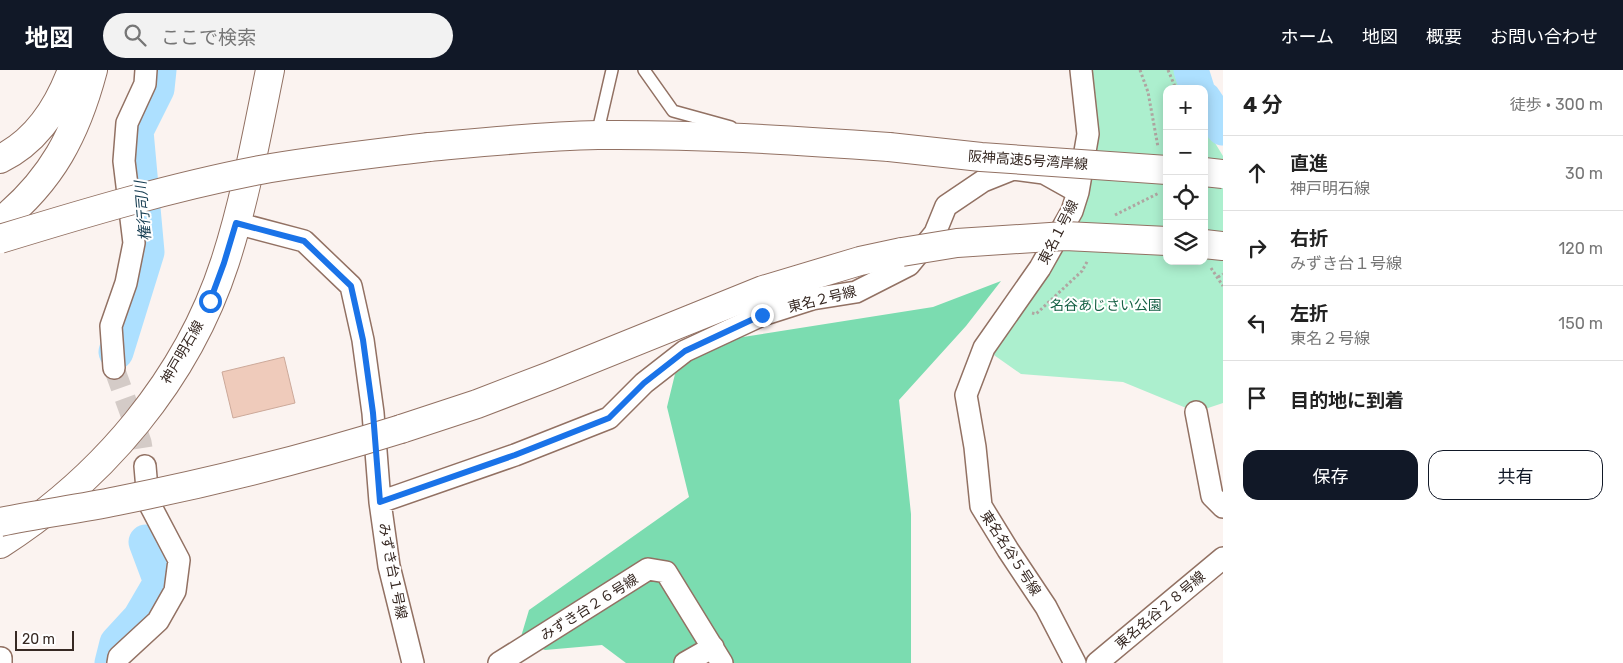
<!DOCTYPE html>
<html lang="ja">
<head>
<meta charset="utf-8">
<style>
  body { margin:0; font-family:Rubik,"Noto Sans JP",sans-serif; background:#f2f2f2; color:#222 }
  .controls { position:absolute; right:15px; top:15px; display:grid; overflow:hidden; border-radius:10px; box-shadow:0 2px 12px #0003 }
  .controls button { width:45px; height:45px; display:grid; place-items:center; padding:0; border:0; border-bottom:1px solid #e0e0e0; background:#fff; color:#222; font:25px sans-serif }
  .scale { position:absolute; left:15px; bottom:12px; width:59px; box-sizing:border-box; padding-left:5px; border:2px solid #372923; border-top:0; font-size:14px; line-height:18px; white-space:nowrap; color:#372923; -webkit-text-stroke:4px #fff; paint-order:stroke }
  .stop { position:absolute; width:15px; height:15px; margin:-11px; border:4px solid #1a73e8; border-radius:50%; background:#fff }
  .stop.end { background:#1a73e8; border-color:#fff; box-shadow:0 1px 5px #0008 }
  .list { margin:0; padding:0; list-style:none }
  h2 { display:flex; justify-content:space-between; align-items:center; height:65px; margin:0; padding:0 20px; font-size:21px }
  h2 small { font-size:16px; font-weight:400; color:#767676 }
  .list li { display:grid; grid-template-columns:32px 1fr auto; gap:15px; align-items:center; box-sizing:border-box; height:75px; padding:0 20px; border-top:1px solid #e0e0e0 }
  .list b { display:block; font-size:19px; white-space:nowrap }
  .list p { margin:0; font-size:16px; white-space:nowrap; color:#767676 }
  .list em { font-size:16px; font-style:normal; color:#767676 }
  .actions { display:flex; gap:10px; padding:15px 20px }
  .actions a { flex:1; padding:11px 0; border:1px solid #111827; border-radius:15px; text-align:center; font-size:18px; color:#111827 }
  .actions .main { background:#111827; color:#fff }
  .icon { flex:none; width:28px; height:28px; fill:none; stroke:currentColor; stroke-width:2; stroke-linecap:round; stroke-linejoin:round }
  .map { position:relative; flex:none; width:1223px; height:593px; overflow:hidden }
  header { display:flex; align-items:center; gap:30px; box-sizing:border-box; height:70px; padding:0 25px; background:#111827; color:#fff }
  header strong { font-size:24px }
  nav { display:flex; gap:28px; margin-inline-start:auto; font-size:18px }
  .search { width:350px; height:45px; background:#f2f2f2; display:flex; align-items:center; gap:12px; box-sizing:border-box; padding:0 18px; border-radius:28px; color:#767676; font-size:19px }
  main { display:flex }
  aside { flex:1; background:#fff }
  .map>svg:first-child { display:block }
</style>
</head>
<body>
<header>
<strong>地図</strong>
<div class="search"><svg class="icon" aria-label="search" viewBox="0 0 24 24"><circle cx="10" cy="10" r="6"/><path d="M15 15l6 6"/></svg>ここで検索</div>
<nav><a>ホーム</a><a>地図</a><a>概要</a><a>お問い合わせ</a></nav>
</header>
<main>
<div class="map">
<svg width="1223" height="593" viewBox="0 0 1223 593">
  <rect width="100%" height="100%" fill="#fbf3f0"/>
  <path fill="#acefce" d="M1081,0H1181L1188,19H1167V191H1204V55L1223,86V333L1196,342L1123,312L1021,304L984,278L1078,121Z"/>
  <path fill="#7bdcb0" d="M1001,211L966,256L899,330L911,444V593H626L602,575L545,580L520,570L529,540L689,427L667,337L675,304L697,286L724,270L933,237Z"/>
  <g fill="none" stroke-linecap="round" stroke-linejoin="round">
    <path stroke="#ade0ff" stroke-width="35" d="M1191,0L1197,19
      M1204,29L1223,58
      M116,282L147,182L136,61L157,19L159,0
      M112,593L117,573L140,548L161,512L146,472"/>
  </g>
  <path fill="#efcbbb" stroke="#cca99a" d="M284,287L295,333L233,348L222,302Z"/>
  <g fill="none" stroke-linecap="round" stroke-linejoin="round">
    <path stroke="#d4cbc7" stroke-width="21" stroke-dasharray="21 11" stroke-linecap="butt" d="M114,298L141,372L145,396"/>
    <g stroke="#927163" stroke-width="14">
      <path id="service" d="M644,0L673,41L731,57
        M597,65L612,0"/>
    </g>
    <g stroke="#927163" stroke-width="24">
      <path id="minor" d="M236,153L304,171L351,216L363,270L373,343L380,432L389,496L413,593
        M114,298L111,256L126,213L134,173L124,91L127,53L145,14L146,0
        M1196,342L1212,426L1223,437
        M380,432L515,385L609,348L644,313L685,281L762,245L812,229L856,222L909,195L935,163L946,136L983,111L1013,99L1044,103L1078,122
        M1,588V593
        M118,593L119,587L158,551L175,521L179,490L148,431L145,396
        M499,593L648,499L666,502L722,593
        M685,593L713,577
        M1075,593L1046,537L1008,480L981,436L975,377L966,325L984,278L1040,198L1072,141L1078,122L1088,64L1081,0
        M1097,593L1223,488"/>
    </g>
    <g stroke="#927163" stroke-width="30">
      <path id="primary" d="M0,474C103,408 187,309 225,192C245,130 257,64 270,0"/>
    </g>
    <g stroke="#927163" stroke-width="30">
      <path id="motorway" d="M429,77C485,72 542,66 598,65C695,64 792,70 889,77
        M0,89C37,71 58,38 72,0
        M0,152C52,110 76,64 93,0
        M1204,174L1223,176
        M401,359L477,334L550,306L763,220L860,191L902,182"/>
    </g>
    <path stroke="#afa5a1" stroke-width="3" stroke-dasharray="2.5 2.5" stroke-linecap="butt" d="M1140,0L1148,22L1158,77
      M1168,0L1176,19
      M1115,145L1159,123
      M1211,198L1223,216
      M1218,207L1223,204
      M1032,243L1036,244L1082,201L1088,190"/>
    <use href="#service" stroke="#fff" stroke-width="11"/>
    <use href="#minor" stroke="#fff" stroke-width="21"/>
    <use href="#primary" stroke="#fff" stroke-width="28"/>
    <use href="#motorway" stroke="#fff" stroke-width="28"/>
    <g stroke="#927163" stroke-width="30" stroke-linecap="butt">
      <path id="motorway-bridge" d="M889,77L981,87L1167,100
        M1204,102L1223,104
        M0,169C85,143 172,117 260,100C316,90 372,84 429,77
        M902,182L957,173L1065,166L1167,171
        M0,452C39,444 78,439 117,431C213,412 308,388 401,359"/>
    </g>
    <use href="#motorway-bridge" stroke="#fff" stroke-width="28"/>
  </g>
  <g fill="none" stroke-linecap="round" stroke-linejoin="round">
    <path stroke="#1a73e8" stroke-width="6" d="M210,231L224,193L236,153L304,171L351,216L363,270L373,343L380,432L515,385L609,348L644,313L685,281L762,245"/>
  </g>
  <g text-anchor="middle" stroke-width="4" stroke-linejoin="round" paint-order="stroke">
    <g font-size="14" fill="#372923" stroke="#fff">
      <text transform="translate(1028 90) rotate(4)" y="5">阪神高速5号湾岸線</text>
      <text transform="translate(1058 162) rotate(-63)" y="5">東名１号線</text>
      <text transform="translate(822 229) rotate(-14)" y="5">東名２号線</text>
      <text transform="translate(182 282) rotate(-60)" y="5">神戸明石線</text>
      <text transform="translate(1011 483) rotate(57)" y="5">東名名谷５号線</text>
      <text transform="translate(393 501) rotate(79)" y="5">みずき台１号線</text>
      <text transform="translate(589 537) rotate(-32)" y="5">みずき台２６号線</text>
      <text transform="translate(1160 540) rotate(-40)" y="5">東名名谷２８号線</text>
    </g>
    <g font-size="14" fill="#176145" stroke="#fff">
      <text x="1106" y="240">名谷あじさい公園</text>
    </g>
    <g font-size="15" font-style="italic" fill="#123a4f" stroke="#fff">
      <text transform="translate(143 141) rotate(-95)" y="5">権行司川</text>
    </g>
  </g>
</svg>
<div class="controls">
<button>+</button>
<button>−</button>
<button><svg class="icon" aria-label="locate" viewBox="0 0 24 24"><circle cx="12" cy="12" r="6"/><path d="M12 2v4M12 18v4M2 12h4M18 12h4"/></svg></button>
<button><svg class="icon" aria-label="layers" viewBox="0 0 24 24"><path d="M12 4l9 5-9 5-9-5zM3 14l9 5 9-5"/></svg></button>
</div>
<div class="scale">20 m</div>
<div class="stop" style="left:210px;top:231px"></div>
<div class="stop end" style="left:762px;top:245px"></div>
</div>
<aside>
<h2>4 分<small>徒歩 · 300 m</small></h2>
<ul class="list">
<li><svg class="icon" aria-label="ahead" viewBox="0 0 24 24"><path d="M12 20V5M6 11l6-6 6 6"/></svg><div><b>直進</b><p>神戸明石線</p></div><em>30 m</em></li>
<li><svg class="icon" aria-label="right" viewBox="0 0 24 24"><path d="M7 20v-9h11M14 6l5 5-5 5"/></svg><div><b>右折</b><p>みずき台１号線</p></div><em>120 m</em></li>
<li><svg class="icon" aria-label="left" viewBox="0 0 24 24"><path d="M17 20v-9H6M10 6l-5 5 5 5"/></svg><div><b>左折</b><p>東名２号線</p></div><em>150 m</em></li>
<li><svg class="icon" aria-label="arrive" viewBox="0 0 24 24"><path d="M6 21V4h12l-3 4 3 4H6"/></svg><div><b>目的地に到着</b></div></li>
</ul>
<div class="actions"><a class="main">保存</a><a>共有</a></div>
</aside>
</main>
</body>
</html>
